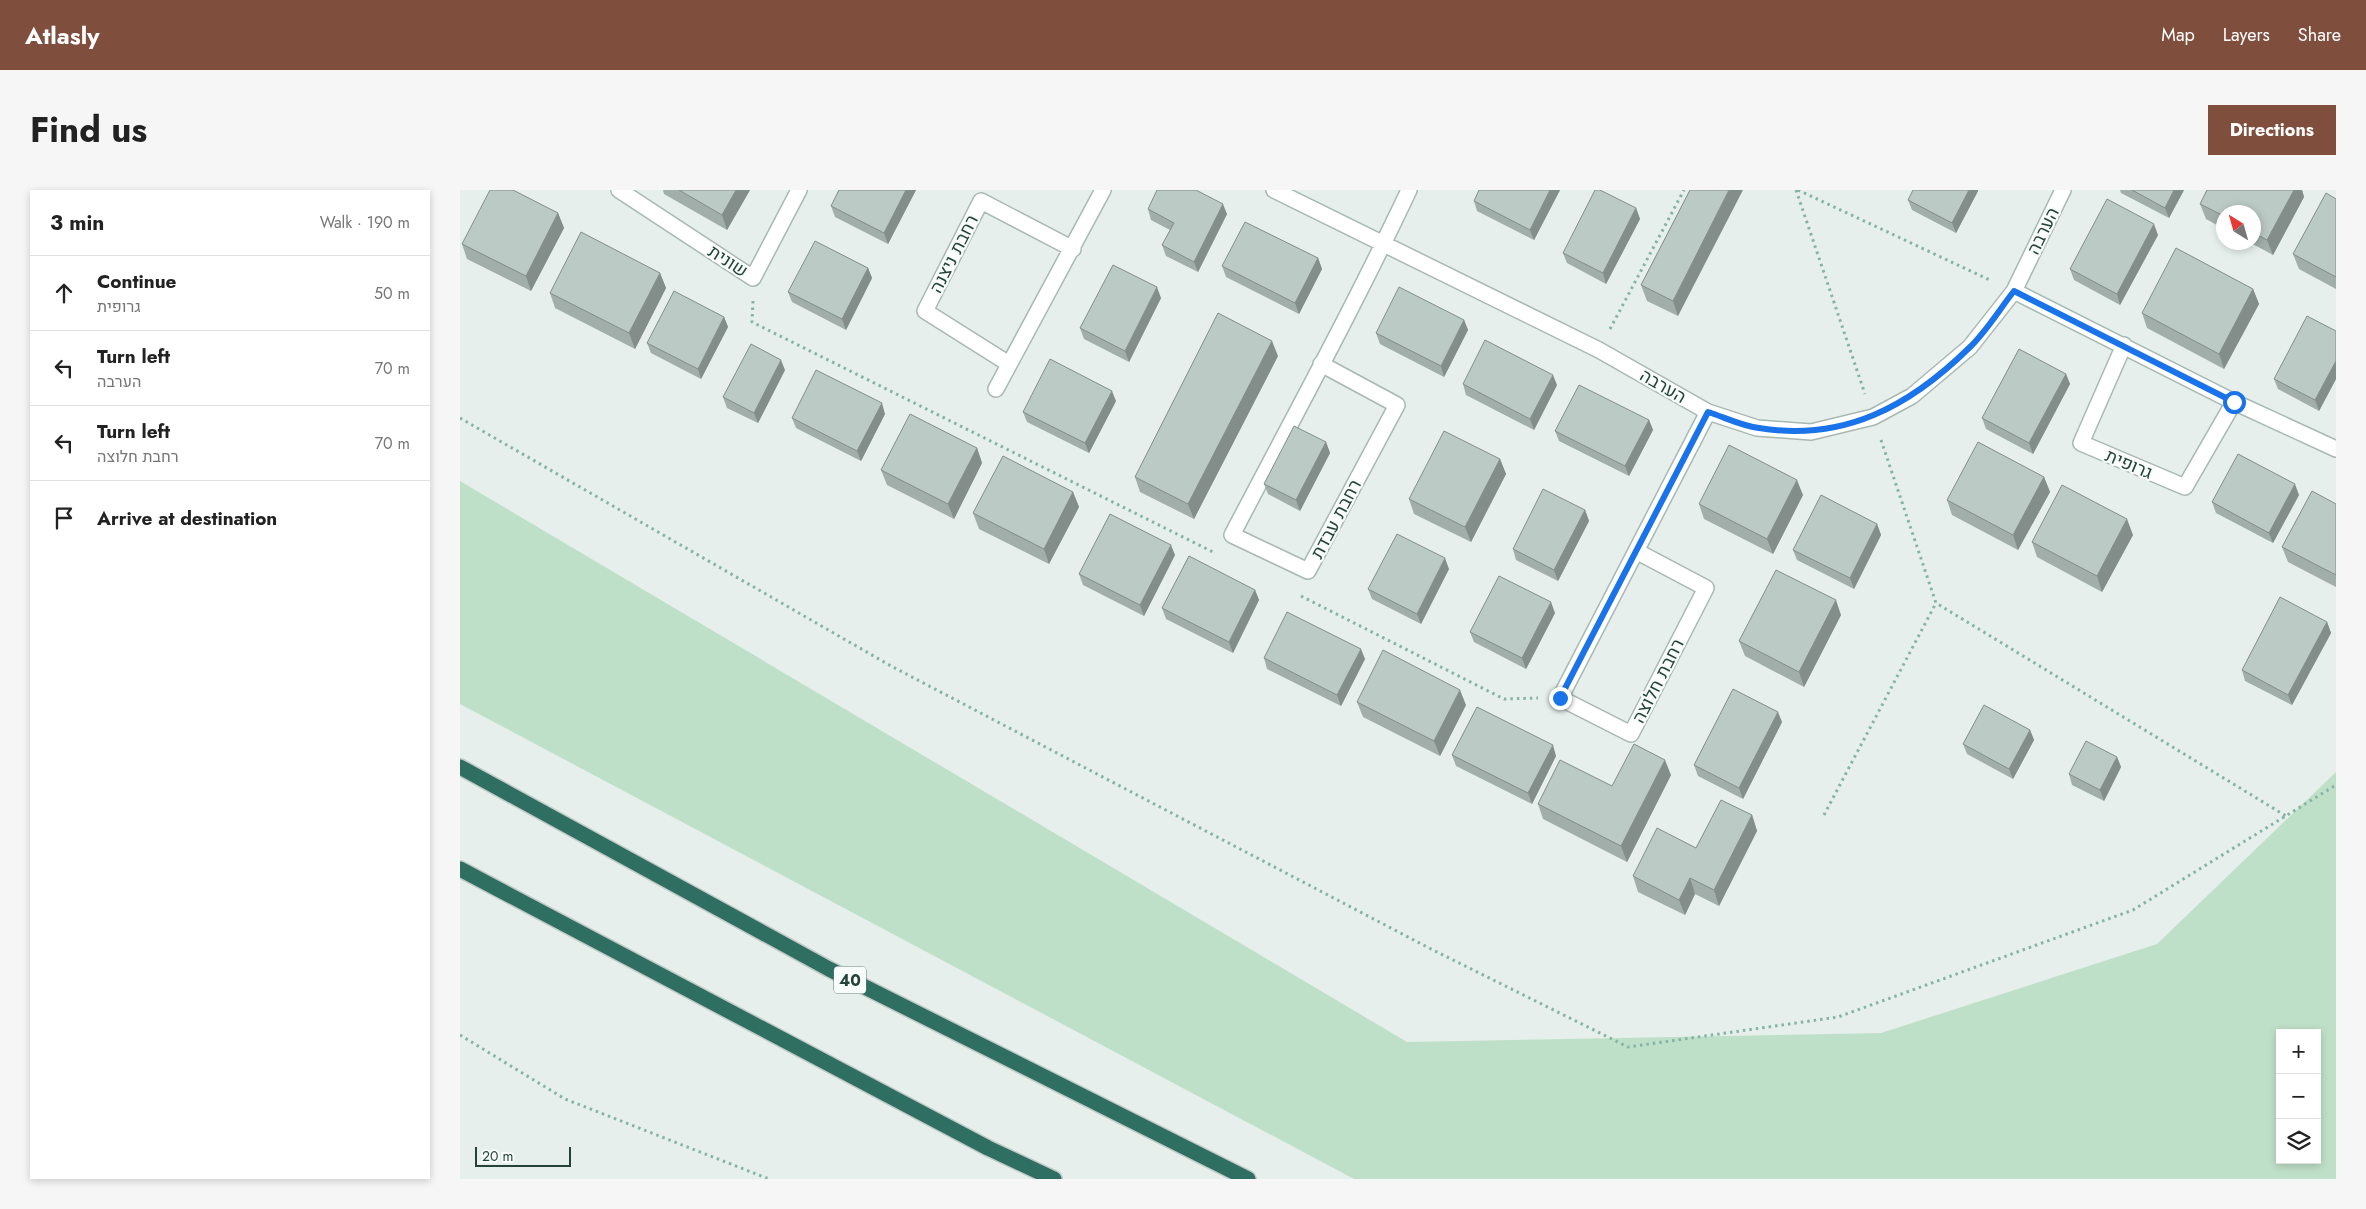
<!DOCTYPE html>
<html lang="en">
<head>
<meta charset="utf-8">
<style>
  body { margin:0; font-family:Jost,Heebo,sans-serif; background:#f6f6f6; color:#222 }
  .controls { position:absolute; right:15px; bottom:15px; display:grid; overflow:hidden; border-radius:0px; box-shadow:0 2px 8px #0003 }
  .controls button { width:45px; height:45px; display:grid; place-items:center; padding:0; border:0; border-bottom:1px solid #e0e0e0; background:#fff; color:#222; font:25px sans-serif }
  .compass { position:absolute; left:1756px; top:15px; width:45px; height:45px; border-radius:50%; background:#fff; box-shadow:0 2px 8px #0003; rotate:323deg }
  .scale { position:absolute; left:15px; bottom:12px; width:96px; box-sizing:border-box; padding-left:5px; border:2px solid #24423a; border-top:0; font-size:14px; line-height:18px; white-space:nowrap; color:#24423a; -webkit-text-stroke:4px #f7fbf9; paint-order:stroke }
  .stop { position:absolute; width:15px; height:15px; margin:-11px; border:4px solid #1a73e8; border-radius:50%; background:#fff }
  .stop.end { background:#1a73e8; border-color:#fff; box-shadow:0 1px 5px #0008 }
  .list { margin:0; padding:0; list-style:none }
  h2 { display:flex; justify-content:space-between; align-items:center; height:65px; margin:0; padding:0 20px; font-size:21px }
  h2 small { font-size:16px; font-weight:400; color:#767676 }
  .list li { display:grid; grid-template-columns:32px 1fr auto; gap:15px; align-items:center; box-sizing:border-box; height:75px; padding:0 20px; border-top:1px solid #e0e0e0 }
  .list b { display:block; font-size:19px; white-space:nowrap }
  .list p { margin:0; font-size:16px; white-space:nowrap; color:#767676 }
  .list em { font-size:16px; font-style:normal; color:#767676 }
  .icon { flex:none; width:28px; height:28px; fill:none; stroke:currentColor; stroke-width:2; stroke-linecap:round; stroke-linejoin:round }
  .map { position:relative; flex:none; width:1876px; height:989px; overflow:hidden; border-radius:0px }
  header { display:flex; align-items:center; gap:30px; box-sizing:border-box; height:70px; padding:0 25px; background:#804e3d; color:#fff }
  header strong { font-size:24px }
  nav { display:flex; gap:28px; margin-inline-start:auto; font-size:18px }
  .intro { display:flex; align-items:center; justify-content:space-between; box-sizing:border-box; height:120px; padding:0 30px }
  h1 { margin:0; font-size:35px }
  .button { padding:12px 22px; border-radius:0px; background:#804e3d; color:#fff; font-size:18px; font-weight:700 }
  main { display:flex; gap:30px; padding:0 30px }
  aside { flex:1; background:#fff; border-radius:0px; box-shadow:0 2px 8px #0003 }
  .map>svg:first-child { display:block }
</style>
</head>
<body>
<header>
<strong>Atlasly</strong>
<nav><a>Map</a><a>Layers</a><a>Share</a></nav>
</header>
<div class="intro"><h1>Find us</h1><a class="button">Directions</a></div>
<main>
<aside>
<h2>3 min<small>Walk · 190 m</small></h2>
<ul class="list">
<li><svg class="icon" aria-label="ahead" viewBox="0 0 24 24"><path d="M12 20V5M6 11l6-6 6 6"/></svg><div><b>Continue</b><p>גרופית</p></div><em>50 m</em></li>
<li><svg class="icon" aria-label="left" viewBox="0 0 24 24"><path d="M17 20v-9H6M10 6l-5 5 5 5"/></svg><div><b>Turn left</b><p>הערבה</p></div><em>70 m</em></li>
<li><svg class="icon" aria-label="left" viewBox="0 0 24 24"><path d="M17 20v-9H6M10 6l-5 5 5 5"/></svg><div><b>Turn left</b><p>רחבת חלוצה</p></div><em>70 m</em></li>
<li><svg class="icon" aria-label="arrive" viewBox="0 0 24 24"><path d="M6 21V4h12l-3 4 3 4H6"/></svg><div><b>Arrive at destination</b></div></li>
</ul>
</aside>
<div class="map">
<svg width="1876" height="989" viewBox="0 0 1876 989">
  <rect width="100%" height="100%" fill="#e6efeb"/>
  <path fill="#bfe0c8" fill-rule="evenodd" d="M0,291L947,852L1421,843L1697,754L1876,582V989H894L0,514ZM1820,843H1857V970H1820Z"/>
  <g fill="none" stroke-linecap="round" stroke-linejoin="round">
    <g stroke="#a8b8b2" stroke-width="18">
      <path id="minor" d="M159,0L293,88L339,0
        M814,0L1139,160L1248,222L1297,238L1351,242L1413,227L1452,206L1510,157L1554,101L1603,0
        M1554,101L1774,212L1876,259
        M1664,155L1621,253L1725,297L1774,212
        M549,174L465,121L521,11L613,59
        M861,174L937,215L848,381L772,345C832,230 894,117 949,0
        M536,199L643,0
        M1176,361L1246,398L1171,544L1100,508L1248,222"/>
    </g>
    <g stroke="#c2cac8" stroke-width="18">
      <path id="highway" d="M0,577L369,779L788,989
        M0,679L528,958L594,989"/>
    </g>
    <path stroke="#86b3a5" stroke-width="3" stroke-dasharray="2.5 4" stroke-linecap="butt" d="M1336,0L1405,204
      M1338,0L1532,91
      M293,111L292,132L755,363
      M1150,139L1224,0
      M0,228L431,476L969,758L1168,857L1378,827L1673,720L1876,595
      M1421,250L1476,413L1826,626
      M841,406L1044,509L1078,508
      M1364,625L1476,413
      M0,845L105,909L309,989"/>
    <use href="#minor" stroke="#fff" stroke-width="15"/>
    <use href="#highway" stroke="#2f6f62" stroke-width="15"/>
  </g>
  <path fill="#a1aea9" d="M203,0H290L267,40L204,4Z
    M379,0H456L428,54L375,27L371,16Z
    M1100,0L1074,50L1017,21L1014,11Z
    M1230,0L1218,126L1187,111L1181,95Z
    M1660,0H1724L1709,28L1661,3Z
    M1747,0H1842L1844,7L1813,65L1789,52H1794V22H1764V39L1746,29L1740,14Z
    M1518,1L1496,43L1452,20L1448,10Z
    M1876,9V99L1839,79L1833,64Z
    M1176,18L1180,29L1146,94L1107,73L1103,63Z
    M688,19L767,24L738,82L706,66L702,55L710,40L691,30Z
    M98,23L104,38L71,101L7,69L2,54Z
    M1698,45L1660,115L1614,90L1610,79Z
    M858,68L862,79L839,124L766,87L762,76Z
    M408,78L412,88L386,140L332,112L328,102Z
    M200,83L206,98L175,159L95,118L90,103Z
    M1793,99L1799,114L1764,179L1687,138L1682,123Z
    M701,108L669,172L624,149L620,138Z
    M264,127L268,137L241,189L191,163L187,153Z
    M1004,130L1008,140L984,187L920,154L916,143Z
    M1876,141V189L1859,221L1818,199L1814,189Z
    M818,166L734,329L680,302L675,287Z
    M325,180L298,233L267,218L263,207Z
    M1606,184L1610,194L1573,264L1526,239L1522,228Z
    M1003,194L1097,195L1074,240L1006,205Z
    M656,211L629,263L567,232L563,222Z
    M425,224L401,271L336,238L332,228Z
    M1189,230L1193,240L1169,286L1099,251L1095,241Z
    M866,252L870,263L840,321L808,304L804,294Z
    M517,258L522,273L494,329L427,295L421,280Z
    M1040,269L1046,284L1011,352L954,324L949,309Z
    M1584,287L1590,302L1558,360L1492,325L1487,310Z
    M613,302L619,317L589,374L519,339L513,323Z
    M1343,305L1313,364L1244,329L1239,314Z
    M1839,305L1813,353L1756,323L1752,312Z
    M1876,314V397L1828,372L1822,357Z
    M1125,320L1129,331L1098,391L1056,370L1053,359Z
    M1417,334L1421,345L1394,399L1337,370L1333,360Z
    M1673,345L1642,402L1577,367L1572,352Z
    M715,365L684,426L623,395L619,384Z
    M989,379L961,434L912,409L908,399Z
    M795,400L799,410L773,463L706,429L702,418Z
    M1095,423L1066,479L1014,452L1010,442Z
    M1381,425L1344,497L1285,466L1279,451Z
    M1867,432L1871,443L1832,515L1785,491L1782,480Z
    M804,468L905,469L881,516L807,479Z
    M897,512L1006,515L980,566L903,527Z
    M1322,532L1283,609L1238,586L1234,575Z
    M1570,540L1574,550L1553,589L1507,564L1503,554Z
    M992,565L1096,566L1072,614L996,576Z
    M1657,567L1661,577L1644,611L1612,595L1609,584Z
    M1211,585L1167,672L1083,629L1078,614Z
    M1292,625L1297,641L1259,716L1235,704L1225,725L1178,702L1173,686L1236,658Z"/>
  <path fill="#838d89" d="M276,0H290L267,40L262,25Z
    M446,0H456L428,54L424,43Z
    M1090,0H1100L1074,50L1070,40Z
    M1269,0H1283L1218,126L1213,111Z
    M1509,0H1518V1L1496,43L1492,33Z
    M1714,0H1724L1709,28L1705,18Z
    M1834,0H1842L1844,7L1813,65L1807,50Z
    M763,14L767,24L738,82L734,72Z
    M1176,18L1180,29L1146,94L1143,83Z
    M98,23L104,38L71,101L66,86Z
    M1694,34L1698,45L1660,115L1657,104Z
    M858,68L862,79L839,124L835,113Z
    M408,78L412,88L386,140L382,129Z
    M200,83L206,98L175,159L169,143Z
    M697,97L701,108L669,172L665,161Z
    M1793,99L1799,114L1764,179L1759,164Z
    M264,127L268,137L241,189L238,179Z
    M1004,130L1008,140L984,187L981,176Z
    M812,151L818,166L734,329L728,314Z
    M321,170L325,180L298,233L294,223Z
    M1876,171V189L1859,221L1855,210Z
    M1606,184L1610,194L1573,264L1569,253Z
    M1093,185L1097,195L1074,240L1070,229Z
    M652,201L656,211L629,263L625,253Z
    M422,213L425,224L401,271L397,261Z
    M1189,230L1193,240L1169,286L1165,276Z
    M866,252L870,263L840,321L836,310Z
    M517,258L522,273L494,329L488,314Z
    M1040,269L1046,284L1011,352L1005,337Z
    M1584,287L1590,302L1558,360L1553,345Z
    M1337,290L1343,305L1313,364L1307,349Z
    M1835,294L1839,305L1813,353L1809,343Z
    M613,302L619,317L589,374L584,359Z
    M1125,320L1129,331L1098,391L1094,380Z
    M1667,329L1673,345L1642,402L1637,386Z
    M1417,334L1421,345L1394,399L1390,388Z
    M711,355L715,365L684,426L680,415Z
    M985,368L989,379L961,434L957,424Z
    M795,400L799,410L773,463L769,452Z
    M1376,410L1381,425L1344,497L1339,482Z
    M1091,412L1095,423L1066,479L1062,468Z
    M1867,432L1871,443L1832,515L1828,505Z
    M901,459L905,469L881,516L877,505Z
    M1000,500L1006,515L980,566L974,551Z
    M1318,522L1322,532L1283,609L1279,598Z
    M1570,540L1574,550L1553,589L1549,579Z
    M1093,555L1096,566L1072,614L1068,603Z
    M1657,567L1661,577L1644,611L1640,600Z
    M1205,570L1211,585L1167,672L1161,656Z
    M1292,625L1297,641L1259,716L1254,700Z
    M1230,688L1235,704L1225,725L1219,710Z"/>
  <path fill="#bbcac4" stroke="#838d89" d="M30,0H53L98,23L66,86L2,54Z
    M219,0H276L262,25Z
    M379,0H446L424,43L371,16Z
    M697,0H736L763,14L734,72L702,55L714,33L688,19Z
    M1019,0H1090L1070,40L1014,11Z
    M1135,0H1140L1176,18L1143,83L1103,63Z
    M1230,0H1269L1213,111L1181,95Z
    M1453,0H1509L1492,33L1448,10Z
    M1672,0H1714L1705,18Z
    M1747,0H1834L1807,50L1794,43V22H1764V26L1740,14Z
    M1866,3L1876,9V87L1833,64Z
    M1647,9L1694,34L1657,104L1610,79Z
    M785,32L858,68L835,113L762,76Z
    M121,42L200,83L169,143L90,103Z
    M355,51L408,78L382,129L328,102Z
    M1716,58L1793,99L1759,164L1682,123Z
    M653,75L697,97L665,161L620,138Z
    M939,97L1004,130L981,176L916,143Z
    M214,101L264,127L238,179L187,153Z
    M758,123L812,151L728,314L675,287Z
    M1847,126L1876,141V171L1855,210L1814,189Z
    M1025,150L1093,185L1070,229L1003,194Z
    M291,154L321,170L294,223L263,207Z
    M1559,159L1606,184L1569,253L1522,228Z
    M590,169L652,201L625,253L563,222Z
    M356,180L422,213L397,261L332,228Z
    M1119,195L1189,230L1165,276L1095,241Z
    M450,224L517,258L488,314L421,280Z
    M834,236L866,252L836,310L804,294Z
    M984,241L1040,269L1005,337L949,309Z
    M1518,252L1584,287L1553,345L1487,310Z
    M1269,255L1337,290L1307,349L1239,314Z
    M1778,264L1835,294L1809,343L1752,312Z
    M543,266L613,302L584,359L513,323Z
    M1602,295L1667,329L1637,386L1572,352Z
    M1083,299L1125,320L1094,380L1053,359Z
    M1852,301L1876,314V385L1822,357Z
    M1361,305L1417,334L1390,388L1333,360Z
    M650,324L711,355L680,415L619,384Z
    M937,344L985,368L957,424L908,399Z
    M729,366L795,400L769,452L702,418Z
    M1316,380L1376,410L1339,482L1279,451Z
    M1039,386L1091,412L1062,468L1010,442Z
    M1820,407L1867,432L1828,505L1782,480Z
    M827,422L901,459L877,505L804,468Z
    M923,460L1000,500L974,551L897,512Z
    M1273,499L1318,522L1279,598L1234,575Z
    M1524,515L1570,540L1549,579L1503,554Z
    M1017,517L1093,555L1068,603L992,565Z
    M1626,551L1657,567L1640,600L1609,584Z
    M1174,554L1205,570L1161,656L1078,614L1100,570L1152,596Z
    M1261,610L1292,625L1254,700L1230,688L1219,710L1173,686L1197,638L1236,658Z"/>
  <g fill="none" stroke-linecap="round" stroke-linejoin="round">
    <path stroke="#1a73e8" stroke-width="6" d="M1100,508L1248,222C1264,227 1282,236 1299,238C1384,252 1450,216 1509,158C1526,142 1539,120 1554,101L1774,212"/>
  </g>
  <g text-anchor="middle" stroke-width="4.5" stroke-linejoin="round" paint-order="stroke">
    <rect fill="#f7fbf9" stroke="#637a73" stroke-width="1" x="374" y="776.5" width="32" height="27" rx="4"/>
    <g font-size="16" font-weight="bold" fill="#24423a">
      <text x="390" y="796">40</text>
    </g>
    <g font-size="18" fill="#24423a" stroke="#f7fbf9">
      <text transform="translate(1583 41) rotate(-64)" y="6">הערבה</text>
      <text transform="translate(494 64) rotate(-63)" y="6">רחבת ניצנה</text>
      <text transform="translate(268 71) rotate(33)" y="6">שונית</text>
      <text transform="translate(1203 196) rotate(30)" y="6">הערבה</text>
      <text transform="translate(1669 274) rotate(23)" y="6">גרופית</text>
      <text transform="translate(876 329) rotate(-62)" y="6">רחבת עבדת</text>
      <text transform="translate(1198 491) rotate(-63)" y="6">רחבת חלוצה</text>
    </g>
  </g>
</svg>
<div class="controls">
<button>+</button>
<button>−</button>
<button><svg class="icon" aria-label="layers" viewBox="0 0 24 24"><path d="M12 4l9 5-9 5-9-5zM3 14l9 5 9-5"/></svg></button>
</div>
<svg class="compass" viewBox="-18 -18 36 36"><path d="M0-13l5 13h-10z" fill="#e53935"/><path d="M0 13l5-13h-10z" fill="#767676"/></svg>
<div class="scale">20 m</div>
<div class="stop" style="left:1774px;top:212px"></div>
<div class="stop end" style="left:1100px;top:508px"></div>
</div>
</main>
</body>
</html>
